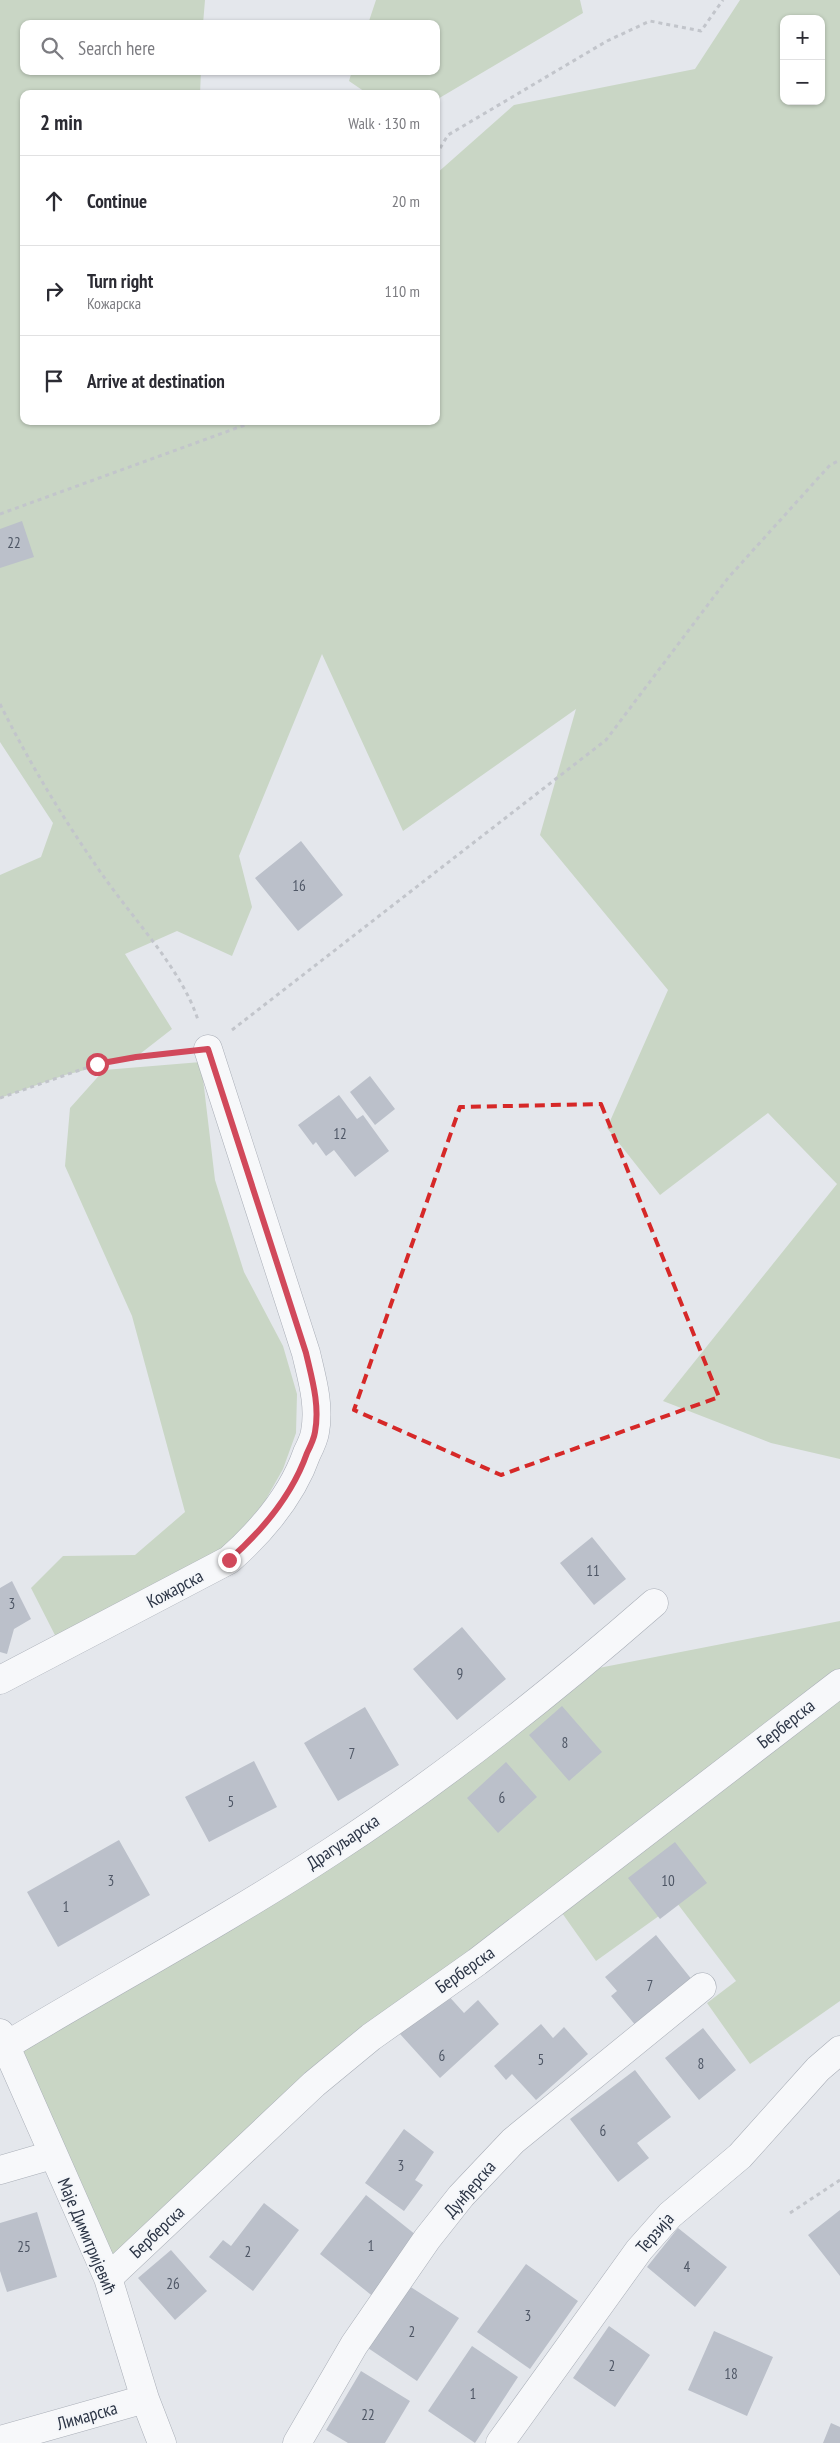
<!DOCTYPE html>
<html lang="en">
<head>
<meta charset="utf-8">
<style>
  body { margin:0; font-family:"PT Sans Narrow",sans-serif; background:#f2f2f3; color:#2b2b33 }
  .controls { position:absolute; right:15px; top:15px; display:grid; overflow:hidden; border-radius:10px; box-shadow:0 1px 4px #0004 }
  .controls button { width:45px; height:45px; display:grid; place-items:center; padding:0; border:0; border-bottom:1px solid #e1e1e2; background:#fff; color:#2b2b33; font:25px sans-serif }
  .stop { position:absolute; width:15px; height:15px; margin:-11px; border:4px solid #d1495b; border-radius:50%; background:#fff }
  .stop.end { background:#d1495b; border-color:#fff; box-shadow:0 1px 5px #0008 }
  .list { margin:0; padding:0; list-style:none }
  h2 { display:flex; justify-content:space-between; align-items:center; height:65px; margin:0; padding:0 20px; font-size:21px }
  h2 small { font-size:16px; font-weight:400; color:#7c7c81 }
  .list li { display:grid; grid-template-columns:32px 1fr auto; gap:15px; align-items:center; box-sizing:border-box; height:90px; padding:0 20px; border-top:1px solid #e1e1e2 }
  .list b { display:block; font-size:19px; white-space:nowrap }
  .list p { margin:0; font-size:16px; white-space:nowrap; color:#7c7c81 }
  .list em { font-size:16px; font-style:normal; color:#7c7c81 }
  .icon { flex:none; width:28px; height:28px; fill:none; stroke:currentColor; stroke-width:2; stroke-linecap:round; stroke-linejoin:round }
  .map { position:relative; flex:none; width:840px; height:2443px; overflow:hidden }
  .search { position:absolute; background:#fff; box-shadow:0 1px 4px #0004; left:20px; top:20px; width:420px; height:55px; display:flex; align-items:center; gap:12px; box-sizing:border-box; padding:0 18px; border-radius:10px; color:#7c7c81; font-size:19px }
  .panel { position:absolute; background:#fff; box-shadow:0 1px 4px #0004; left:20px; top:90px; width:420px; height:335px; border-radius:10px }
  .map>svg:first-child { display:block }
</style>
</head>
<body>
<div class="map">
<svg width="840" height="2443" viewBox="0 0 840 2443">
  <rect width="100%" height="100%" fill="#e4e7ec"/>
  <path fill="#c9d6c5" fill-rule="evenodd" d="M0,0H205L203,24H24V71H201L200,94H24V421H436V174L514,105L695,69L740,0H840V1459L771,1443L663,1401L837,1184L768,1113L660,1195L607,1128L668,990L540,835L576,709L403,831L322,654L239,856L252,907L232,956L177,931L125,954L172,1029L136,1057L65,1075L0,1098V875L41,857L53,823L0,742ZM784,19H821V101H784Z
    M376,0H580L583,13L436,100V94H368L349,81L352,71H436V24H368Z
    M201,1062L215,1180L244,1272L283,1346L297,1394L296,1433L283,1469L265,1501L236,1537L210,1561L60,1645L31,1588L63,1556L135,1555L185,1512L132,1316L65,1166L70,1108L104,1070Z
    M840,1621V2001L750,2064L707,2003L736,1981L677,1903L596,1961L555,1903L477,1962L108,2278L7,2045L333,1851L573,1673Z"/>
  <path fill="#bbc0ca" d="M22,521L34,557L0,568V529Z
    M301,841L343,895L298,931L255,878Z
    M370,1076L395,1109L375,1125L350,1092Z
    M339,1095L357,1119L363,1115L389,1151L355,1177L334,1150L326,1156L316,1142L313,1145L298,1125Z
    M592,1537L626,1579L594,1605L560,1563Z
    M12,1581L31,1619L14,1629L7,1654L0,1652V1588Z
    M462,1627L506,1679L457,1720L413,1669Z
    M562,1706L602,1752L569,1781L529,1735Z
    M365,1707L399,1765L338,1801L304,1743Z
    M254,1761L277,1807L209,1842L185,1797Z
    M506,1762L537,1797L498,1833L467,1798Z
    M119,1840L150,1895L58,1947L27,1892Z
    M675,1842L707,1883L660,1919L628,1878Z
    M656,1935L693,1981L637,2027L611,1996L617,1991L605,1977Z
    M446,1993L464,2013L478,2000L499,2024L440,2078L400,2034Z
    M541,2024L553,2038L564,2027L588,2054L536,2100L512,2074L506,2080L494,2066Z
    M703,2028L736,2070L699,2100L665,2058Z
    M635,2070L671,2117L637,2143L649,2158L618,2182L570,2119Z
    M404,2129L434,2152L415,2180L423,2185L404,2211L365,2183Z
    M366,2195L421,2239L375,2298L320,2254Z
    M264,2203L299,2230L253,2291L209,2257L223,2240L231,2246Z
    M840,2210V2276L808,2235Z
    M37,2212L57,2277L7,2292L0,2271V2223Z
    M678,2228L727,2267L695,2307L647,2267Z
    M171,2250L207,2291L175,2320L138,2278Z
    M526,2264L578,2301L530,2369L477,2332Z
    M406,2284L459,2318L417,2381L365,2346Z
    M609,2326L650,2355L615,2407L573,2378Z
    M714,2331L773,2357L747,2416L688,2390Z
    M472,2346L518,2377L475,2443L428,2411Z
    M361,2371L410,2401L385,2443H348L326,2430Z
    M831,2423L840,2427V2443H823Z"/>
  <g fill="none" stroke-linecap="round" stroke-linejoin="round">
    <g stroke="#a9aeb7" stroke-width="29">
      <path id="minor" d="M0,1680L229,1560C263,1530 292,1496 307,1453C310,1447 314,1439 315,1432C320,1405 312,1379 306,1353L208,1049
        M0,2033L108,2278L145,2399L162,2443
        M7,2045C115,1980 227,1920 332,1851C446,1777 552,1692 654,1603
        M0,2170L52,2155
        M108,2278L314,2084L371,2037L477,1962L840,1683
        M0,2440L145,2399
        M297,2443L354,2345L427,2239L461,2196L513,2141L702,1987
        M500,2443L639,2250L670,2215L740,2156L818,2069L840,2050"/>
    </g>
    <path stroke="#c2c5cb" stroke-width="3" stroke-dasharray="4 4" stroke-linecap="butt" d="M436,155L448,135L607,41L650,21L701,31L723,0
      M0,514L256,421
      M0,704C30,764 65,822 104,877C134,920 182,970 198,1020
      M232,1030L606,740L728,578L830,465L840,460
      M0,1098L97,1064L178,1053
      M790,2213L840,2180"/>
    <use href="#minor" stroke="#f7f8fa" stroke-width="28"/>
  </g>
  <g fill="none" stroke-linecap="round" stroke-linejoin="round">
    <path stroke="#d1495b" stroke-width="6" d="M97,1064L136,1057L208,1049L306,1353C312,1379 320,1405 315,1432C314,1439 310,1447 307,1453C292,1496 263,1530 229,1560"/>
  </g>
  <path fill="none" stroke="#d62828" stroke-width="4" stroke-dasharray="10 6" stroke-linejoin="round" d="M601,1104L719,1397L501,1475L354,1410L460,1107Z"/>
  <g text-anchor="middle" stroke-width="4" stroke-linejoin="round" paint-order="stroke">
    <g font-size="15" fill="#4f5766">
      <text x="14" y="548">22</text>
      <text x="299" y="891">16</text>
      <text x="340" y="1139">12</text>
      <text x="593" y="1576">11</text>
      <text x="12" y="1609">3</text>
      <text x="460" y="1679">9</text>
      <text x="565" y="1748">8</text>
      <text x="352" y="1759">7</text>
      <text x="502" y="1803">6</text>
      <text x="231" y="1807">5</text>
      <text x="111" y="1886">3</text>
      <text x="668" y="1886">10</text>
      <text x="66" y="1912">1</text>
      <text x="650" y="1991">7</text>
      <text x="442" y="2061">6</text>
      <text x="541" y="2065">5</text>
      <text x="701" y="2069">8</text>
      <text x="603" y="2136">6</text>
      <text x="401" y="2171">3</text>
      <text x="371" y="2251">1</text>
      <text x="24" y="2252">25</text>
      <text x="248" y="2257">2</text>
      <text x="687" y="2272">4</text>
      <text x="173" y="2289">26</text>
      <text x="528" y="2321">3</text>
      <text x="412" y="2337">2</text>
      <text x="612" y="2371">2</text>
      <text x="731" y="2379">18</text>
      <text x="473" y="2399">1</text>
      <text x="368" y="2420">22</text>
    </g>
    <g font-size="18" fill="#2b3445" stroke="#f4f6f9">
      <text transform="translate(175 1589) rotate(-28)" y="6">Кожарска</text>
      <text transform="translate(786 1724) rotate(-38)" y="6">Берберска</text>
      <text transform="translate(343 1842) rotate(-34)" y="6">Драгуљарска</text>
      <text transform="translate(465 1970) rotate(-35)" y="6">Берберска</text>
      <text transform="translate(470 2189) rotate(-49)" y="6">Дунђерска</text>
      <text transform="translate(157 2232) rotate(-43)" y="6">Берберска</text>
      <text transform="translate(655 2233) rotate(-49)" y="6">Терзија</text>
      <text transform="translate(87 2236) rotate(67)" y="6">Маје Димитријевић</text>
      <text transform="translate(87 2416) rotate(-16)" y="6">Лимарска</text>
    </g>
  </g>
</svg>
<div class="controls">
<button>+</button>
<button>−</button>
</div>
<div class="stop" style="left:97px;top:1064px"></div>
<div class="stop end" style="left:229px;top:1560px"></div>
<div class="search"><svg class="icon" aria-label="search" viewBox="0 0 24 24"><circle cx="10" cy="10" r="6"/><path d="M15 15l6 6"/></svg>Search here</div>
<section class="panel">
<h2>2 min<small>Walk · 130 m</small></h2>
<ul class="list">
<li><svg class="icon" aria-label="ahead" viewBox="0 0 24 24"><path d="M12 20V5M6 11l6-6 6 6"/></svg><div><b>Continue</b></div><em>20 m</em></li>
<li><svg class="icon" aria-label="right" viewBox="0 0 24 24"><path d="M7 20v-9h11M14 6l5 5-5 5"/></svg><div><b>Turn right</b><p>Кожарска</p></div><em>110 m</em></li>
<li><svg class="icon" aria-label="arrive" viewBox="0 0 24 24"><path d="M6 21V4h12l-3 4 3 4H6"/></svg><div><b>Arrive at destination</b></div></li>
</ul>
</section>
</div>
</body>
</html>
